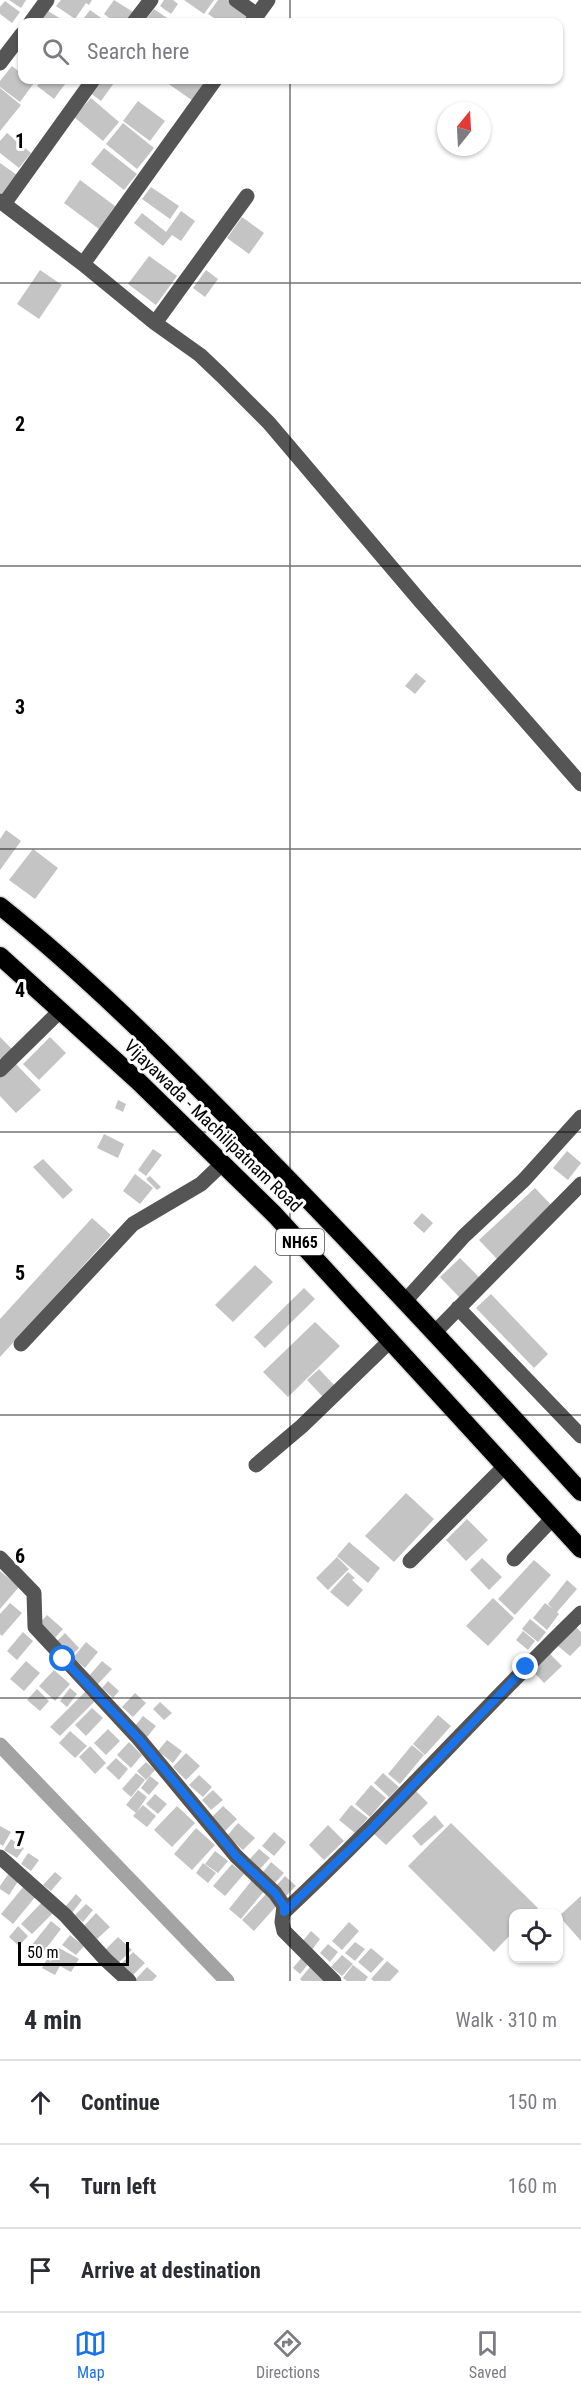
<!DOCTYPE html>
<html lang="en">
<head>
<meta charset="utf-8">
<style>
  body { margin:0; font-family:"Roboto Condensed",sans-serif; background:#f7f7f7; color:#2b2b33 }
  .controls { position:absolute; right:18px; bottom:18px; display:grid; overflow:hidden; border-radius:12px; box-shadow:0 2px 4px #0004 }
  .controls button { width:54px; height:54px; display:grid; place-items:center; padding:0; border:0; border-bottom:2px solid #e1e1e2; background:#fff; color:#2b2b33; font:30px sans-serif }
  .compass { position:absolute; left:437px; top:102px; width:54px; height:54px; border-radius:50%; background:#fff; box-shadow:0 2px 4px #0004; rotate:18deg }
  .scale { position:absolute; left:18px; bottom:15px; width:111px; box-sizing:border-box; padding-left:6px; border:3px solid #000; border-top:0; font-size:16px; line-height:21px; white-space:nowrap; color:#000; -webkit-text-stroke:4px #fff; paint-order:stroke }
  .stop { position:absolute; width:18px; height:18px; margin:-14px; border:4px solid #1a73e8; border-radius:50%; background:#fff }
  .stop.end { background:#1a73e8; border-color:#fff; box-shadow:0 2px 6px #0008 }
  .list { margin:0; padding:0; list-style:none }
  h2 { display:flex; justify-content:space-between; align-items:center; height:78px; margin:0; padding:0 24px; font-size:26px }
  h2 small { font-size:20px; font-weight:400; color:#7c7c81 }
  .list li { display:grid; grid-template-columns:39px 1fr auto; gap:18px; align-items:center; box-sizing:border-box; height:84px; padding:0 24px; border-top:2px solid #e1e1e2 }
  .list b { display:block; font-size:22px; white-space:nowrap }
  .list em { font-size:20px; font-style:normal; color:#7c7c81 }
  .icon { flex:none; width:33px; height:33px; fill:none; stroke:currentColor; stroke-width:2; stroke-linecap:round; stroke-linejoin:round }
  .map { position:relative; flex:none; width:581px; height:1981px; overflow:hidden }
  .search { position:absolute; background:#fff; box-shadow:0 2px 4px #0004; left:18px; right:18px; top:18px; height:66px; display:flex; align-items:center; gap:15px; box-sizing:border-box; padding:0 21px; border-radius:12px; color:#7c7c81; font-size:22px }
  .sheet { height:330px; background:#fff }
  nav { display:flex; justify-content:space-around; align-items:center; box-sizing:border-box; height:84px; border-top:2px solid #e1e1e2; background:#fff; font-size:16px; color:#7c7c81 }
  nav a { display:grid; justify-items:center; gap:3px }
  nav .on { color:#1a73e8 }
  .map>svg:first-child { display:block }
</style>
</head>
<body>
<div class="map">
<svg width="581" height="1981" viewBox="0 0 581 1981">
  <rect width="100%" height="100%" fill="#fff"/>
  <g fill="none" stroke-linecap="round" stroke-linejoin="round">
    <path stroke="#a3a3a3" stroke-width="15" d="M0,1745L227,1981"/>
  </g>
  <path fill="#c4c4c4" d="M9,0H26L21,8Z
    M61,0H92L89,5L86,3L75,19L56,6Z
    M114,0L133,12L125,22H115L104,14Z
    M164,0H173L178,4L171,14L160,6Z
    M184,0H214L204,14Z
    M218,0H227L248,15L242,22H220L208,14Z
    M5,1L20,12L12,23L0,14V7Z
    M154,9L173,22H144Z
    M90,10L107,22H81Z
    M48,11L66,22H40Z
    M12,66L22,74V80H30L34,83L20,102L0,87V81Z
    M42,80H68L54,99L37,86Z
    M99,80H109L114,83L101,101L89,92Z
    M163,80H201L206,83L193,101Z
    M0,88L21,105L0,131Z
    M91,98L119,122L103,141L74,117Z
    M138,101L165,121L150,141L123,121Z
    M123,123L154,148L137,169L106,144Z
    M7,133L31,153L19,168L0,153V141Z
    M104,148L137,174L124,190L91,164Z
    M0,163L17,175L3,195L0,193Z
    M80,180L115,206L99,229L64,203Z
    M151,187L179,206L170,219L142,199Z
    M181,211L195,221L181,241L172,235L163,246L134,223L142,213L166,232Z
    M242,217L264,233L249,254L227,238Z
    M149,256L177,276L156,305L128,284Z
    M40,270L62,285L39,319L17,304Z
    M206,270L218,279L205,297L193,288Z
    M416,673L426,681L415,694L405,686Z
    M6,830L21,841L0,870V839Z
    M33,849L58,868L35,899L9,880Z
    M0,1037L16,1053L5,1063L0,1058Z
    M50,1037L66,1053L39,1080L23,1064Z
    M15,1063L41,1090L16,1113L0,1096V1077Z
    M118,1100L126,1104L123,1112L115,1108Z
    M104,1134L124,1144L118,1158L97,1148Z
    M153,1149L162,1155L146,1176L138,1170Z
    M567,1151L581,1163L568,1180L553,1168Z
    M43,1159L73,1190L63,1199L33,1167Z
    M135,1174L153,1188L140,1204L123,1191Z
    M150,1176L161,1187L157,1190L146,1179Z
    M535,1188L554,1208L498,1260L479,1240Z
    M422,1213L433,1223L424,1233L413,1223Z
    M92,1218L111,1235L0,1357V1319Z
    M460,1258L479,1277L459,1297L440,1277Z
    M255,1265L273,1282L233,1322L215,1305Z
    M304,1288L315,1299L265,1348L254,1337Z
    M491,1294L548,1354L534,1368L476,1308Z
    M315,1322L340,1346L288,1397L263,1372Z
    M319,1369L335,1386L323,1397L307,1380Z
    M406,1493L434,1519L394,1562L365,1536Z
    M467,1519L488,1540L466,1561L446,1540Z
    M349,1542L380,1568L368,1583L337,1556Z
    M337,1557L349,1569L328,1590L316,1578Z
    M482,1558L502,1577L489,1590L470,1570Z
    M534,1560L551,1575L515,1615L498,1599Z
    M0,1571L19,1587L0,1609Z
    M348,1572L355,1578L352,1580L363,1590L348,1607L330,1592Z
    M567,1580L577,1589L557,1612L559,1614L547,1630L533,1618L545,1603L553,1609L548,1604Z
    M493,1598L514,1618L488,1646L466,1626Z
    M10,1603L22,1613L2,1636L0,1634V1614Z
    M47,1615L63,1629L54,1639L38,1625Z
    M530,1619L546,1632L538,1642L522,1629Z
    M576,1627L581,1632V1645L570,1656L558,1646Z
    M523,1631L535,1641L528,1650L516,1640Z
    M23,1632L33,1641L17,1660L7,1651Z
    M65,1633L79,1648L70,1657L56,1642Z
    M86,1642L98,1652L85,1668L73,1658Z
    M547,1651L562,1666L544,1683L530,1668Z
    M26,1661L40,1673L24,1691L10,1679Z
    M102,1661L112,1669L98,1684L89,1676Z
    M54,1670L70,1684L55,1701L39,1686Z
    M108,1681L119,1691L113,1698L102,1688Z
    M70,1688L77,1694L67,1707L60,1701Z
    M37,1689L49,1701L40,1711L27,1700Z
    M86,1691L96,1700L60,1736L50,1727Z
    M135,1693L146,1703L133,1717L122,1707Z
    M160,1702L172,1713L164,1720L153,1709Z
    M92,1708L103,1718L86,1736L75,1725Z
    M438,1715L451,1726L425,1755L413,1744Z
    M143,1716L156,1726L147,1737L135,1726Z
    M108,1729L120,1741L106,1755L94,1743Z
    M70,1731L87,1746L75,1758L59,1743Z
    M167,1740L182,1751L173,1763L158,1751Z
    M129,1742L142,1755L131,1768L117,1755Z
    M412,1745L424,1755L400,1784L388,1774Z
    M90,1746L106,1763L95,1774L79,1757Z
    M186,1753L200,1766L186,1780L173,1767Z
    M116,1758L128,1769L119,1780L106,1768Z
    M146,1762L155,1770L146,1780L137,1771Z
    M136,1773L145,1780L131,1797L122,1789Z
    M383,1773L399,1787L389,1797L374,1783Z
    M199,1775L212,1787L203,1797L189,1785Z
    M150,1776L159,1783L149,1795L141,1788Z
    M371,1785L386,1798L370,1817L355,1804Z
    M138,1790L147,1797L136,1813L126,1805Z
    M213,1790L223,1800L211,1810L202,1800Z
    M415,1790L428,1803L386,1845L373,1833Z
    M155,1794L167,1804L158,1814L146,1804Z
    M143,1805L156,1816L147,1827L133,1816Z
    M351,1805L368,1818L355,1833L339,1820Z
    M177,1806L195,1823L172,1847L154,1830Z
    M223,1806L237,1819L224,1832L211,1818Z
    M435,1815L444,1826L421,1846L412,1836Z
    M238,1823L255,1838L243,1850L227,1836Z
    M451,1823L538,1908L532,1914H513V1932L494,1952L408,1866Z
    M328,1825L344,1841L324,1860L309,1845Z
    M0,1826L11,1832L3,1846L0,1844Z
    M196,1828L215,1845L192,1870L174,1854Z
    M274,1832L286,1842L274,1856L262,1846Z
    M11,1839L24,1848L17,1858L4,1850Z
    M259,1849L270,1858L260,1869L249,1860Z
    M215,1851L228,1861L218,1873L205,1864Z
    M28,1853L39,1860L31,1871L21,1864Z
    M271,1862L284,1873L275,1883L263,1872Z
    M203,1863L216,1873L208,1883L196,1873Z
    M232,1864L244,1874L225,1896L213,1886Z
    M55,1872L62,1878L51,1891L43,1885Z
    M9,1873L19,1880L9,1895L0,1889V1886Z
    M285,1876L296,1886L285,1897L275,1887Z
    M252,1880L265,1890L241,1919L229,1909Z
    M24,1886L36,1896L13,1924L1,1914Z
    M76,1894L82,1900L72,1913L65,1907Z
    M266,1894L278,1904L254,1931L242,1920Z
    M581,1896V1941L559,1916Z
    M45,1899L56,1910L32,1934L21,1924Z
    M86,1904L93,1910L83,1922L75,1915Z
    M96,1913L110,1927L96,1940L83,1927Z
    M51,1921L61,1929L37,1960L27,1951Z
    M349,1922L359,1931L342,1950L332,1941Z
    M18,1926L28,1936L19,1946L9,1937Z
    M311,1931L320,1939L311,1951L301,1943Z
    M70,1935L84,1946L76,1955L62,1945Z
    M118,1937L132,1950L118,1963L105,1950Z
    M355,1942L365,1949L355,1961L345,1953Z
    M328,1944L338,1952L330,1962L320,1953Z
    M59,1948L79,1959L71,1972L60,1966L55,1975L42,1968L47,1959L51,1961Z
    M371,1948L384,1959L371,1973L358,1962Z
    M133,1952L145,1963L132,1976L120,1965Z
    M342,1955L353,1964L342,1976L331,1967Z
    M302,1957L309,1963L300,1974L293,1968Z
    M387,1961L399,1971L390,1981H374L371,1979Z
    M353,1965L368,1977L365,1981H347L343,1978Z
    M311,1966L328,1981H302L300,1979Z
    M147,1967L157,1976L152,1981H136L135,1980Z"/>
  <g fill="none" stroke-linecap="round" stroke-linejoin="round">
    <g stroke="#dbdbdb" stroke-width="21">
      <path id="highway" d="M0,906C85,974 162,1051 239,1129C356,1247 469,1369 581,1492
        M0,956L139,1082L275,1215L581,1549"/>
    </g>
    <path stroke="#555" stroke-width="15" d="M236,0L257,15
      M31,22L47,0
      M134,22L151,0
      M252,22L268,0
      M0,63L22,34
      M0,201L83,264L155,323L200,355L221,375L269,423L421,602L581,784
      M4,204L93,80
      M83,264L215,80
      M155,323L247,196
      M0,1070L61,1010
      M406,1300L464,1236L524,1180L581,1117
      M458,1308L581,1436
      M435,1332L581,1184
      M21,1344L133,1224L201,1184L223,1163
      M256,1465L302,1426L391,1340
      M0,1558L34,1593L35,1627L139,1739L236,1856L275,1893L284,1906L282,1922L284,1931L334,1981
      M514,1559L552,1519
      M410,1561L504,1467
      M0,1857L65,1915L106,1960L129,1981
      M284,1912C387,1816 480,1711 581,1613"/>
    <use href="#highway" stroke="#000" stroke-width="18"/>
  </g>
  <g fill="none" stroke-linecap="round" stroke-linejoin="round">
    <path stroke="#1a73e8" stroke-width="8" d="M63,1659L139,1739L236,1856L275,1893L284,1906V1912L368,1832L526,1667"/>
  </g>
  <path fill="none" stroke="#000" stroke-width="1.5" stroke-opacity="0.55" d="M290,0V22M290,80V1981M0,283H581M0,566H581M0,849H581M0,1132H581M0,1415H581M0,1698H581"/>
  <g text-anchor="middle" stroke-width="6" stroke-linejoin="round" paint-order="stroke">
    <rect fill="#fff" stroke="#4c4c4c" stroke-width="1.5" x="276" y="1229" width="48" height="26" rx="4.5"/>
    <g font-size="16" font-weight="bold" fill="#000">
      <text x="300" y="1248">NH65</text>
    </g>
    <g font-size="18" fill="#000" stroke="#fff">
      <text transform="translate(213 1126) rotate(44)" y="6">Vijayawada - Machilipatnam Road</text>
    </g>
  </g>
  <g font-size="20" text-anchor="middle" font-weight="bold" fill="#000" stroke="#fff" stroke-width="6" stroke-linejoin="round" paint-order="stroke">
    <text x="20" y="148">1</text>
    <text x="20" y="431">2</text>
    <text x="20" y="714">3</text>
    <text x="20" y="997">4</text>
    <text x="20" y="1280">5</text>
    <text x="20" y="1563">6</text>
    <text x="20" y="1846">7</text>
  </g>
</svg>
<div class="controls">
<button><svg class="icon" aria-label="locate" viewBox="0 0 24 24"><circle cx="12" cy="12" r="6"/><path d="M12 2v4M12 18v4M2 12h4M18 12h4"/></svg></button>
</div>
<svg class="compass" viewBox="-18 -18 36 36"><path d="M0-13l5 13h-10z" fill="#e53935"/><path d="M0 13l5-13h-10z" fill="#7c7c81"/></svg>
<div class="scale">50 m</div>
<div class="stop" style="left:63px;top:1659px"></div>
<div class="stop end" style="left:526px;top:1667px"></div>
<div class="search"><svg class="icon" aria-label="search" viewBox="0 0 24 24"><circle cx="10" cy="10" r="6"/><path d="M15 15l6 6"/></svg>Search here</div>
</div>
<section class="sheet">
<h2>4 min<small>Walk · 310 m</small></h2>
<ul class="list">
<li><svg class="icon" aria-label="ahead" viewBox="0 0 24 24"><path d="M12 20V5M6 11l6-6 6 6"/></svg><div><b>Continue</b></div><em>150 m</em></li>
<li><svg class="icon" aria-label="left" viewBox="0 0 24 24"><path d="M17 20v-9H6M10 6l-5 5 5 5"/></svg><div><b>Turn left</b></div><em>160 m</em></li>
<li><svg class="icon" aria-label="arrive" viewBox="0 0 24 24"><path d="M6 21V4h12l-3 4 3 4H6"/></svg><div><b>Arrive at destination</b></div></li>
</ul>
</section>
<nav>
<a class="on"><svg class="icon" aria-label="map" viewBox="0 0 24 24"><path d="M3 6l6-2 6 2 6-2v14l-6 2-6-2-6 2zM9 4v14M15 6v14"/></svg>Map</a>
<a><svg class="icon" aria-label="directions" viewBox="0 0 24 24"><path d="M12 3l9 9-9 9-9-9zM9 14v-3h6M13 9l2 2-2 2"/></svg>Directions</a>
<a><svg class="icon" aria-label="saved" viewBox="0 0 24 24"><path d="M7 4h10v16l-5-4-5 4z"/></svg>Saved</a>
</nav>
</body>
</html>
